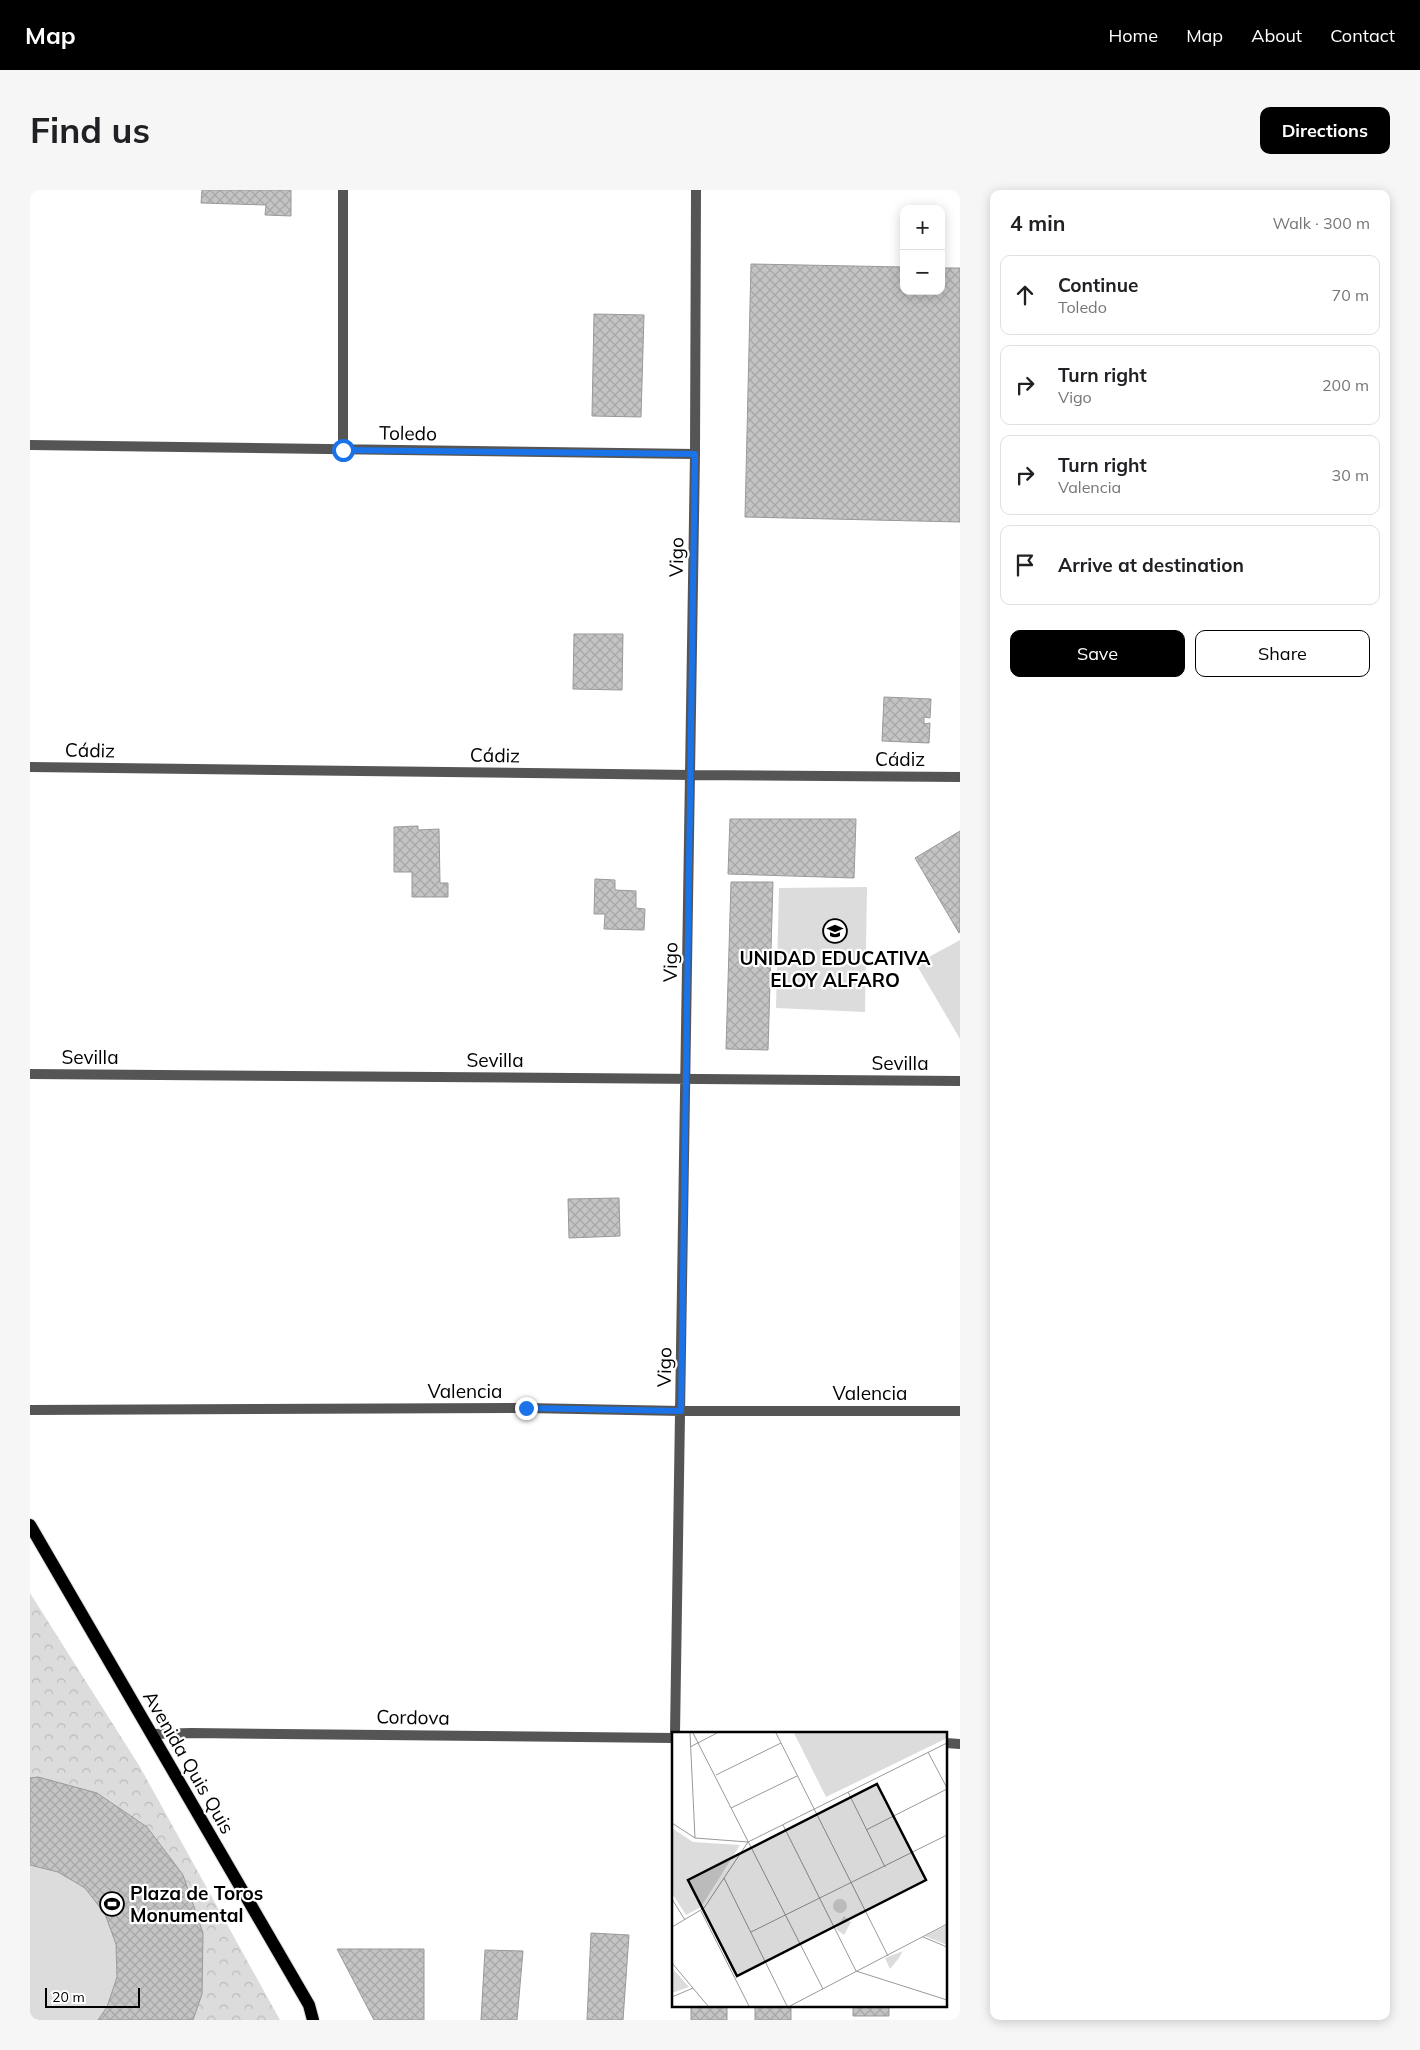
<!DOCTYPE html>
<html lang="en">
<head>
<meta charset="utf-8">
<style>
  body { margin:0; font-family:Mulish,sans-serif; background:#f6f6f6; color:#202124 }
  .controls { position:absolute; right:15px; top:15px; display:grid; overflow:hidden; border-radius:10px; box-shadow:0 2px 12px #0003 }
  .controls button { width:45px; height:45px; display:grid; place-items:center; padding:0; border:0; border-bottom:1px solid #e0e0e0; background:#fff; color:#202124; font:25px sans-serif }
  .scale { position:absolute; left:15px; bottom:12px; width:95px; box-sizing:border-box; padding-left:5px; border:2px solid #000; border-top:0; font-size:14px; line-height:18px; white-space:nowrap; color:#000; -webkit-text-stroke:4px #fff; paint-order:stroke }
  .stop { position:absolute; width:15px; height:15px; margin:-11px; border:4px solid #1a73e8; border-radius:50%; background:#fff }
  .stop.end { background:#1a73e8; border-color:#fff; box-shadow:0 1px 5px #0008 }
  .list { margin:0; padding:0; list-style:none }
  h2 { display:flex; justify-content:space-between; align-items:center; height:65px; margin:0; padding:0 20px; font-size:21px }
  h2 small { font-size:16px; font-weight:400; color:#757577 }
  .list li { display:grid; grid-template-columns:32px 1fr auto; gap:15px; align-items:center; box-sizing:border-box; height:80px; margin:0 10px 10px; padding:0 10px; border:1px solid #e0e0e0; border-radius:10px }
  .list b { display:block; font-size:19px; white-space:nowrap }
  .list p { margin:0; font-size:16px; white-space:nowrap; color:#757577 }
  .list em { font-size:16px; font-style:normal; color:#757577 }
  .actions { display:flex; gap:10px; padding:15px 20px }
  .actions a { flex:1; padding:11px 0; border:1px solid #000; border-radius:10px; text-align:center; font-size:18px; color:#000 }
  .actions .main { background:#000; color:#fff }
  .icon { flex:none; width:28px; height:28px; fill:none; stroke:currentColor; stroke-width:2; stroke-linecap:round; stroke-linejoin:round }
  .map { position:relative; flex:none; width:930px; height:1830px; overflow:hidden; border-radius:10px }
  header { display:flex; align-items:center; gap:30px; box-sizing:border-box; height:70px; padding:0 25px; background:#000; color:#fff }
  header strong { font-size:24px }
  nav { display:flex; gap:28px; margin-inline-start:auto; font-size:18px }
  .intro { display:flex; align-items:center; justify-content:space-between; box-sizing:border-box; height:120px; padding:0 30px }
  h1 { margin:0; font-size:35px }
  .button { padding:12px 22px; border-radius:10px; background:#000; color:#fff; font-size:18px; font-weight:700 }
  main { display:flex; gap:30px; padding:0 30px }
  aside { flex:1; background:#fff; border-radius:10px; box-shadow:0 2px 12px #0003 }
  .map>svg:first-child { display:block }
</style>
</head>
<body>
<header>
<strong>Map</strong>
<nav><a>Home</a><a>Map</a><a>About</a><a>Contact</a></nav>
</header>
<div class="intro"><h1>Find us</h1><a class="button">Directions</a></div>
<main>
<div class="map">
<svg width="930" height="1830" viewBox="0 0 930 1830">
  <defs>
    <pattern id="park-crowns" width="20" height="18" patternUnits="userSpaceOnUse" patternTransform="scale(1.25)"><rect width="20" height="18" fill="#dcdcdc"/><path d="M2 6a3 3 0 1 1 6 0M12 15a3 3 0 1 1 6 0" fill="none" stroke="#bbb"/></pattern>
    <pattern id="building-cross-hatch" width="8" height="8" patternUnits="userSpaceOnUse" patternTransform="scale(1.25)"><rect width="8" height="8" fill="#c4c4c4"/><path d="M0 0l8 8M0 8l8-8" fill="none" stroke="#a7a7a7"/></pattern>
  </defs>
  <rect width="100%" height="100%" fill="#fff"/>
  <path fill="url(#park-crowns)" d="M0,1403L110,1577L250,1830H0Z"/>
  <path fill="#dcdcdc" d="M837,697L835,822L746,818L749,698Z
    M930,750V849L886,774Z
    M8,1587L67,1603L117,1637L153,1685L173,1743L163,1830H0V1588Z"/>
  <path fill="url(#building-cross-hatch)" stroke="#999" d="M172,0H261V26L235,25L236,15L171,13Z
    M721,74L874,77V101H911V78H930V332L715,327Z
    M564,124L614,125L611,227L562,226Z
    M544,444H593L592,500L543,499Z
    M854,507L901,509L900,528L894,527V534L900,533L899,553L852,551Z
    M700,629H826L824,688L698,684Z
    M388,636V640L409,639L410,693H418V707H382V682H364V637Z
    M930,641V742L929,743L885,668Z
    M565,689L585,690V700L606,701V718L615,719L614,740L574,739L575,724H564Z
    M701,692H743L738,860L696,859Z
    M589,1008L590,1046L539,1048L538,1009Z
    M8,1587L67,1603L117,1637L153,1685L173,1743L172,1804L163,1830H68L77,1817L87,1787L86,1754L75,1724L55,1698L28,1682L0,1675V1588Z
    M561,1743L599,1745L593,1830H557Z
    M307,1759H394V1830H344Z
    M455,1760L493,1761L487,1830H451Z
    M661,1816H697V1830H661Z
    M725,1816H761V1830H725Z
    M823,1816H859V1826H823Z"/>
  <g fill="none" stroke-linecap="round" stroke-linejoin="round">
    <g stroke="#dbdbdb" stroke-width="14">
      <path id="primary" d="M0,1335L279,1815L283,1830"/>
    </g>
    <path stroke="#555" stroke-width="10" d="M0,255L665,264
      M313,259V0
      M0,577L661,585L930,587
      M0,884L930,891
      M0,1220L496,1218L651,1221H930
      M123,1544L161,1543L644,1548
      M645,1544L665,264L666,0
      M916,1553L930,1554"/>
    <use href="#primary" stroke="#000" stroke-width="12"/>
  </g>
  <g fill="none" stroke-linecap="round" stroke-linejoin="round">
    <path stroke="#1a73e8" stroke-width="6" d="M313,260L665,264L651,1221L496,1218"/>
  </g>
  <defs>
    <g id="school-ring" transform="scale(1.25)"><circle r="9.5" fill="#fff" stroke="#000" stroke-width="1.5"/><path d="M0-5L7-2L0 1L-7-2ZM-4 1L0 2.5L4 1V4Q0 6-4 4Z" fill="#000"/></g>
    <g id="stadium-ring" transform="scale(1.25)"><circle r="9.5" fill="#fff" stroke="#000" stroke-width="1.5"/><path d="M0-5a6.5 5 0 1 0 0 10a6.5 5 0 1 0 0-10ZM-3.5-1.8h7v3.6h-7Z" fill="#000"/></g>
  </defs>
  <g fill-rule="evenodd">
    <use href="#school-ring" x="805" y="741"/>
    <use href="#stadium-ring" x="82" y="1714"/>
  </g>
  <g text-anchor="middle" stroke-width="4.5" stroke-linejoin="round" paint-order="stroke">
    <g font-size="19" fill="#000" stroke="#fff">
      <text transform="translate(378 243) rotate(1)" y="7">Toledo</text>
      <text transform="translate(646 367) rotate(-89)" y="7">Vigo</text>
      <text transform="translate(60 560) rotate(1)" y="7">Cádiz</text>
      <text transform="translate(465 565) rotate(1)" y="7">Cádiz</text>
      <text x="870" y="576">Cádiz</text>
      <text transform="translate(640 772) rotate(-89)" y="7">Vigo</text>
      <text x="60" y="874">Sevilla</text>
      <text x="465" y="877">Sevilla</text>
      <text x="870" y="880">Sevilla</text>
      <text transform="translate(634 1177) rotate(-89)" y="7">Vigo</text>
      <text x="435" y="1208">Valencia</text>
      <text x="840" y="1210">Valencia</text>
      <text transform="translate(383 1527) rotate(1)" y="7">Cordova</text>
      <text transform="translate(159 1572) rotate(60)" y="7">Avenida Quis Quis</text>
    </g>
    <g font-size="19" font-weight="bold" fill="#000" stroke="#fff">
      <text x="805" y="775">UNIDAD EDUCATIVA<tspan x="805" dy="22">ELOY ALFARO</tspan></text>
      <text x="100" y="1710" text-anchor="start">Plaza de Toros<tspan x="100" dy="22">Monumental</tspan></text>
    </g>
  </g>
  <g transform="translate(642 1542)">
    <rect width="275" height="275" fill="#fff"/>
    <path d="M122,1H275V6L154,65ZM0,96L21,110L68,113L29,175L14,183L0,161ZM275,193V213L253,204ZM231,219L227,226L218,237L213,226ZM0,236L17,255L0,261Z" fill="#dcdcdc"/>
    <path d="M195,1H201L213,29L169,49L155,19ZM1 144a21 21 0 1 1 42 0a21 21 0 1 1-42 0ZM161 174a7 7 0 1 1 14 0a7 7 0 1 1-14 0ZM172,184L179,190L172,203L164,197Z" fill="#dcdcdc"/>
    <path fill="none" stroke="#999" stroke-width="1" d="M18,1L23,106M21,1L151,257M104,1L216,224M18,15L45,1M256,20L275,56M44,43L109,11M176,60L213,135M59,76L125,44M0,91L23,106L76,110M111,93L184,239M194,98L275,57M52,146L115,274M0,167L13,188M29,179L77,274M0,195L32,176L76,110L275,11M79,200L275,103M251,205L275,215M0,231L36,274M184,239L275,268M0,265L21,256M118,274L275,192"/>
    <path fill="#000" fill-opacity="0.15" stroke="#000" stroke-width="2.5" d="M205,52L254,148L65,244L16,148Z"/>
    <rect width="275" height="275" fill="none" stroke="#000" stroke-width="2.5"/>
  </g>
</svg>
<div class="controls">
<button>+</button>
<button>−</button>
</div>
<div class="scale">20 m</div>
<div class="stop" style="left:313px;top:260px"></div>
<div class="stop end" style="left:496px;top:1218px"></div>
</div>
<aside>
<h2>4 min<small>Walk · 300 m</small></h2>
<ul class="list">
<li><svg class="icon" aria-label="ahead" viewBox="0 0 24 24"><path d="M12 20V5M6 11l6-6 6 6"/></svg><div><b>Continue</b><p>Toledo</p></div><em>70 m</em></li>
<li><svg class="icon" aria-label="right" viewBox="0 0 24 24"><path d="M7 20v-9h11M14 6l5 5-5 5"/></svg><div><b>Turn right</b><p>Vigo</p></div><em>200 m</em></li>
<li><svg class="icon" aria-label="right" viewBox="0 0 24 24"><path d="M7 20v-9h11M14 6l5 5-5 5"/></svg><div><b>Turn right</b><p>Valencia</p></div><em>30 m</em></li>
<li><svg class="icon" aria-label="arrive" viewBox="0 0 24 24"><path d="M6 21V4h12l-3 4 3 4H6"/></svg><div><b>Arrive at destination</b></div></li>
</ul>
<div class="actions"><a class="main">Save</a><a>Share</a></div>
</aside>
</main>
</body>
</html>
